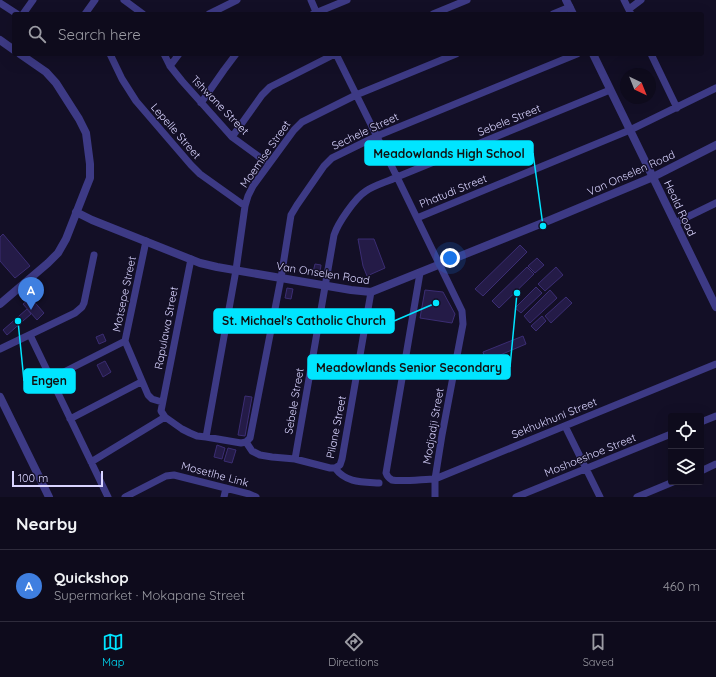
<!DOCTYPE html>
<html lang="en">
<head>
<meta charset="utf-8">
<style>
  body { margin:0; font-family:Quicksand,sans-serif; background:#1c1929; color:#f1f3f6 }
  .controls { position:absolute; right:12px; bottom:12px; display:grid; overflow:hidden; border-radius:4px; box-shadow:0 4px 16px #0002 }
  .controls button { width:36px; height:36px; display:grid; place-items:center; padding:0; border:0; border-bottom:1px solid #2e2b3b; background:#0e0b1c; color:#f1f3f6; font:20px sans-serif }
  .compass { position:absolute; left:620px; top:68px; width:36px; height:36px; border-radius:50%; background:#0e0b1c; box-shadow:0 4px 16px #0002; rotate:137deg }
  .scale { position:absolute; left:12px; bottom:10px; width:91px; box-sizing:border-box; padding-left:4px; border:2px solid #d9d4ff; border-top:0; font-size:11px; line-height:14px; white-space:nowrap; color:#d9d4ff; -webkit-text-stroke:3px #130f26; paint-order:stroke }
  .you { position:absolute; left:450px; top:258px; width:14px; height:14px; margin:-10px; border:3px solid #fff; border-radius:50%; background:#1a73e8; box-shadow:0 0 0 6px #1a73e833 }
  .badge { display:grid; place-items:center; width:26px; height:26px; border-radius:50%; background:#00e5ff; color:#fff; font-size:13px; font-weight:700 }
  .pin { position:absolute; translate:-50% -33px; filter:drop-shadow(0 1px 2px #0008) }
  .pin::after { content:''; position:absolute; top:21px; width:14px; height:12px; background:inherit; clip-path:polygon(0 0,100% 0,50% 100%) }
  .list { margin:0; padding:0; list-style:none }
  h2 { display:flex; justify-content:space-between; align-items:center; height:52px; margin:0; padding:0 16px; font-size:17px }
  h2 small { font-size:13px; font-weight:400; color:#9b9ba3 }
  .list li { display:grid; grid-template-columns:26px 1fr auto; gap:12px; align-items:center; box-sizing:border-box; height:72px; padding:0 16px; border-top:1px solid #2e2b3b }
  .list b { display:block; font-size:15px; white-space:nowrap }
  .list p { margin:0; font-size:13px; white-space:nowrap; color:#9b9ba3 }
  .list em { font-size:13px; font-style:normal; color:#9b9ba3 }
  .icon { flex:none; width:22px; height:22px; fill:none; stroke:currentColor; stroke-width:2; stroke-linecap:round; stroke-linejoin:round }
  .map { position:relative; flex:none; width:716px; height:497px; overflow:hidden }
  .search { position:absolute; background:#0e0b1c; box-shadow:0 4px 16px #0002; left:12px; right:12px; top:12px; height:44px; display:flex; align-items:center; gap:10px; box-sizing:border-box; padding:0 14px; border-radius:4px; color:#9b9ba3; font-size:15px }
  .sheet { height:124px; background:#0e0b1c }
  nav { display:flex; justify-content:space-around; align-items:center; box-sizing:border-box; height:56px; border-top:1px solid #2e2b3b; background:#0e0b1c; font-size:11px; color:#9b9ba3 }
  nav a { display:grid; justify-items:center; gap:2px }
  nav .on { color:#00e5ff }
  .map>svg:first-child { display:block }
</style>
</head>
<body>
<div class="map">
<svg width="716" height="497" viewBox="0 0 716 497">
  <rect width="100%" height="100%" fill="#130f26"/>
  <path fill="#241b47" stroke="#3b2d73" d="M3,234L30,266L15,278L0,261V237Z
    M358,239H374L385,268L367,276L363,266Z
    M520,245L527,252L483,296L475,289Z
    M537,258L544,265L535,273L528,266Z
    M315,264L321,265L320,273L313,272Z
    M527,267L534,274L499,308L492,301Z
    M556,267L563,275L545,291L538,284Z
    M536,287L542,293L521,313L515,308Z
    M287,288L293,289L291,299L285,298Z
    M425,290L443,292L455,314L452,323L420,318Z
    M550,290L557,298L530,323L524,316Z
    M566,297L572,303L551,323L545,316Z
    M31,298L44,313L37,320L23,304Z
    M27,309L31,314L7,335L3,330Z
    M542,316L546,321L536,331L531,326Z
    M103,334L106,341L99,344L96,337Z
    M523,336L526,344L486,361L483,352Z
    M105,361L111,372L103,377L97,365Z
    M245,396L252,397L245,436L238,435Z
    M217,445L225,448L222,459L214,457Z
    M228,448L236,450L232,463L224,461Z"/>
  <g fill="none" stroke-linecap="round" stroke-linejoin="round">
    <path stroke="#3d3a85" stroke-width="7" d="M124,0L143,14
      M311,0L317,14
      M624,0L631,14
      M0,3L17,14
      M629,9L641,0
      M23,14L33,0
      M85,14L95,0
      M209,14L237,0
      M313,14L347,0
      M433,14L467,0
      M553,14L570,7
      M110,54L122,79L136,101L191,165L200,174L245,206
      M164,54L170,66L182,81L232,137L269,164
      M336,54L397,177L462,311L463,324L442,435L435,479V497
      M651,54L677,108
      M170,66L179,54
      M201,103L224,70L236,54
      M232,137L262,95L270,87L335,54
      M417,218L630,130L716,88
      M675,223L716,203
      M191,259L161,411L165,417L182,429L190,433L197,436L206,437L241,443L246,442
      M420,273L386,473C387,476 388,478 392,480C401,482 425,479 435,479L716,364
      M30,335L108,497
      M125,341L146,241
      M125,341L148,395L152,399L162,402
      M0,349L75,313L82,307L84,303L94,255
      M50,379L125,341
      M70,419L141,382
      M701,422L716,416
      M565,426L600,497
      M206,437L236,270L245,206L248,196L253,186L294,130L302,122L356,95L456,54
      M246,442L250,438L281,278L291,215L297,205L324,166L332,158L377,136L577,54
      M246,442L252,451L260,455L272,457L295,459L330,468H335
      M295,459L334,235C338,223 355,198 366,191C375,185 387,182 397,177L610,90
      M91,462L165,417
      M335,468L340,465L342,459L371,292
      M335,468C346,483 362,482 379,483
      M701,471L716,464
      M125,497L166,476L174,475L249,494L256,497
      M224,497L226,488
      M516,497L671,434
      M637,497L673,482"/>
    <path stroke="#3d3a85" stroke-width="8" d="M566,0L573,14
      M0,40L14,50
      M593,54L716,307
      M76,212L92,220L200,263L217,267L281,278L351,290L371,292L550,220L653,177L716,145
      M0,304L48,263L58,253L66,239L86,188L90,178V164L86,133L79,119L56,83L46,72L20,54
      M0,397L49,497"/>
  </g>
  <g text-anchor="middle" stroke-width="3" stroke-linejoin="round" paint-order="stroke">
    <g font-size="11" fill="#d9d4ff" stroke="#130f26">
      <text transform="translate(220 105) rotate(46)" y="4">Tshwane Street</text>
      <text transform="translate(509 120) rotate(-22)" y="4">Sebele Street</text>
      <text transform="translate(176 131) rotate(49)" y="4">Lepelle Street</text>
      <text transform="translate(365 131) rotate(-25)" y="4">Sechele Street</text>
      <text transform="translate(265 154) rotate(-55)" y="4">Moemise Street</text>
      <text transform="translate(631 173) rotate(-24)" y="4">Van Onselen Road</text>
      <text transform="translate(453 191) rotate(-22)" y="4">Phatudi Street</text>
      <text transform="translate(680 208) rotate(65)" y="4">Heald Road</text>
      <text transform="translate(323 273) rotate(9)" y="4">Van Onselen Road</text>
      <text transform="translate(124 294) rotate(-78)" y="4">Motsepe Street</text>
      <text transform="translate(166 328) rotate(-79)" y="4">Rapulawa Street</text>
      <text transform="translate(294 401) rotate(-80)" y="4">Sebele Street</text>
      <text transform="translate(554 418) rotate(-22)" y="4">Sekhukhuni Street</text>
      <text transform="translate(433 426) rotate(-80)" y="4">Modjadji Street</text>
      <text transform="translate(336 427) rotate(-79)" y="4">Pilane Street</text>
      <text transform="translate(590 455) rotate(-22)" y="4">Moshoeshoe Street</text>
      <text transform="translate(215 474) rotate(15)" y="4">Mosetlhe Link</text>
    </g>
  </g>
  <path fill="none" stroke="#00e5ff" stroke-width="1.5" d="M543 226L533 153M436 303L394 321M517 293L510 367M18 321L24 381"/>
  <g fill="#00e5ff" stroke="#130f26" stroke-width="1.5">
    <circle cx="543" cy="226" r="4"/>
    <circle cx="436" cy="303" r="4"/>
    <circle cx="517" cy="293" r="4"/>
    <circle cx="18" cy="321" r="4"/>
  </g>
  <g fill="#00e5ff" stroke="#00e5ff" stroke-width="1.5">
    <rect x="365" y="141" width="168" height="24" rx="4"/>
    <rect x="214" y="309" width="180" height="24" rx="4"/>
    <rect x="308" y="355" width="202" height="24" rx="4"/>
    <rect x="24" y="369" width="51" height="24" rx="4"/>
  </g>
  <g font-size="12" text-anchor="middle" font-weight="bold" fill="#111">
    <text x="449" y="158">Meadowlands High School</text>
    <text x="304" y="325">St. Michael's Catholic Church</text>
    <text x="409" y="372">Meadowlands Senior Secondary</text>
    <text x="49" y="385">Engen</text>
  </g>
</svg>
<div class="controls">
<button><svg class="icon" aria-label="locate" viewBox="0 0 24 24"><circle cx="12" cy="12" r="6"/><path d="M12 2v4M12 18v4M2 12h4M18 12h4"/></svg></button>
<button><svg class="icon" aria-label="layers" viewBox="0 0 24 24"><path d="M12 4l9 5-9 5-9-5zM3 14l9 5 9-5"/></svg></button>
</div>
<svg class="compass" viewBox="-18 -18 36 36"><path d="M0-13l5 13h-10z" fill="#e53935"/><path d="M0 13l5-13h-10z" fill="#9b9ba3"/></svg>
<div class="scale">100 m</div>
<div class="you"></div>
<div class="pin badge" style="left:31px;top:310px;background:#3f7fe0">A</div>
<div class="search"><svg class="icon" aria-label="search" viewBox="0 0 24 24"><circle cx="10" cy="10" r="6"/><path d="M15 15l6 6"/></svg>Search here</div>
</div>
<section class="sheet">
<h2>Nearby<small></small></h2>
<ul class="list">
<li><span class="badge" style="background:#3f7fe0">A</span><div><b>Quickshop</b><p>Supermarket · Mokapane Street</p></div><em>460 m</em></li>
</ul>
</section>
<nav>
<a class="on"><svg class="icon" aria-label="map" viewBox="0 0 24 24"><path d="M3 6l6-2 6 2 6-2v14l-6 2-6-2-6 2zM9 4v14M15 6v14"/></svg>Map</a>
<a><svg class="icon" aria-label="directions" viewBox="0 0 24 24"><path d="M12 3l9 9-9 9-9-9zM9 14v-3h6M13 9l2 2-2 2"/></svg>Directions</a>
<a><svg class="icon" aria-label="saved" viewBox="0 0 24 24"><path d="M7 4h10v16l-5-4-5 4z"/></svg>Saved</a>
</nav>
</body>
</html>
